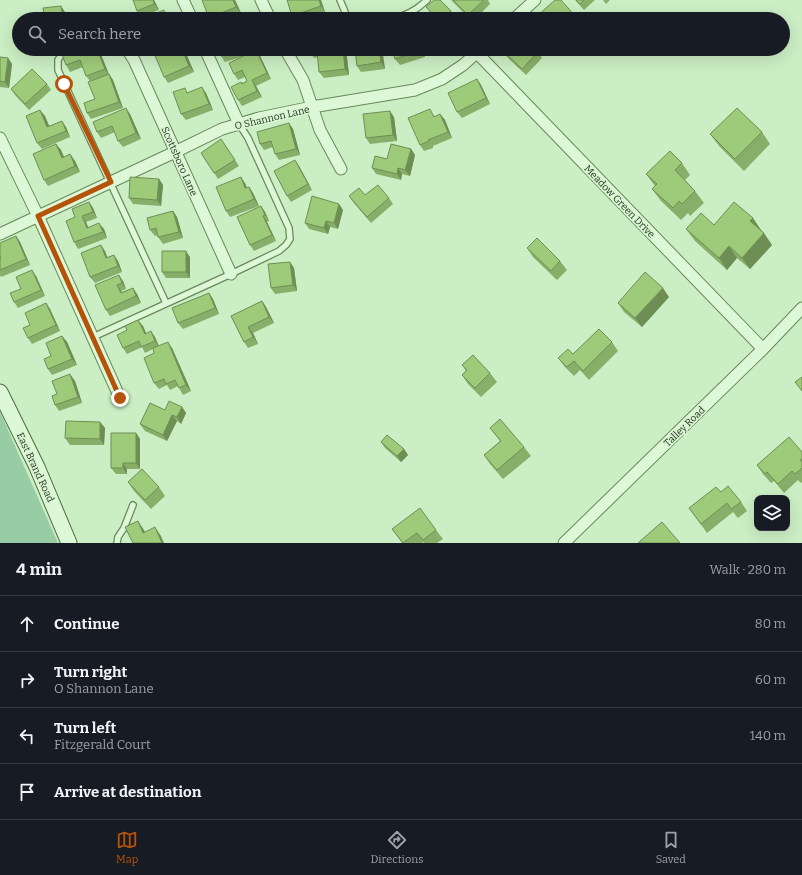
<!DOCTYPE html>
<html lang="en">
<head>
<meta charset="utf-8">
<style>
  body { margin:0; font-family:Bitter,serif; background:#242831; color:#f1f3f6 }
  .controls { position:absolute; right:12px; bottom:12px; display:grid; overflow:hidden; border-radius:8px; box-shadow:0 4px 16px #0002 }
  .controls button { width:36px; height:36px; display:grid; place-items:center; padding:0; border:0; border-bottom:1px solid #363941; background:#171b24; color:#f1f3f6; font:20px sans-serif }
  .stop { position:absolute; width:12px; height:12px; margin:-9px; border:3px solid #b45309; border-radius:50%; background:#fff }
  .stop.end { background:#b45309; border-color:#fff; box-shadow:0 1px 4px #0008 }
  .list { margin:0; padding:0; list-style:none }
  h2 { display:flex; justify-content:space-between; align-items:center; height:52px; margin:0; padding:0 16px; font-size:17px }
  h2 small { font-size:13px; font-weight:400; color:#9ea1a6 }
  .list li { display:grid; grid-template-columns:26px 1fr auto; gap:12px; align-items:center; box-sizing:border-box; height:56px; padding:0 16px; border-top:1px solid #363941 }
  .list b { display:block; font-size:15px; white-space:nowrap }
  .list p { margin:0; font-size:13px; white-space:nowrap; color:#9ea1a6 }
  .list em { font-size:13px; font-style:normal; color:#9ea1a6 }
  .icon { flex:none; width:22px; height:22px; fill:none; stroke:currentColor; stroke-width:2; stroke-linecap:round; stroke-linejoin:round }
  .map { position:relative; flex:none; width:802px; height:543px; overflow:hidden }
  .search { position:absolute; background:#171b24; box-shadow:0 4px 16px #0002; left:12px; right:12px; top:12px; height:44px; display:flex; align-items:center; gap:10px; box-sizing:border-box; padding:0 14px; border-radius:22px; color:#9ea1a6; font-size:15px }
  .sheet { height:276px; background:#171b24 }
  nav { display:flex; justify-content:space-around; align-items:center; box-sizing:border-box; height:56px; border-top:1px solid #363941; background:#171b24; font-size:11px; color:#9ea1a6 }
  nav a { display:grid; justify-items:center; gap:2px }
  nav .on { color:#b45309 }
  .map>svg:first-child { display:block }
</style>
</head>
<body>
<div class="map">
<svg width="802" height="543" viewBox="0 0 802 543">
  <rect width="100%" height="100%" fill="#cbeec4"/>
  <path fill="#98cca5" d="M0,412L58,543H0Z"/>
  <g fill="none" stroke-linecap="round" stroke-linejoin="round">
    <g stroke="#6a885b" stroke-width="8">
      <path id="service" d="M340,0L348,19
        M392,19C405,16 418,9 427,0
        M69,49L64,51L58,60V70L166,303
        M93,337L231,274L279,251L286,245L290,239L289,228L248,138L239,124
        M117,543L118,537L124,528L133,505"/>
    </g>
    <g stroke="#6a885b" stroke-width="13">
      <path id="minor" d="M183,0L192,19
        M261,0L270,19
        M514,19L535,0
        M127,49L134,60L231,274
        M205,49L239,124
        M285,49L303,80L320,130L341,169
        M477,53L763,349
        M0,138L38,216L120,398
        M0,234L175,152L222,129L259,118L312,107L415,90L442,79L463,65L481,49
        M564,543L763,349L802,308"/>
    </g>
    <g stroke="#4e6a3e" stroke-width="17">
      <path id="secondary" d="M0,392L37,467L69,543"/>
    </g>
    <use href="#service" stroke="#ddf8d7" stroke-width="5.5"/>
    <use href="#minor" stroke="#ddf8d7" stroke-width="11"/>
    <use href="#secondary" stroke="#ddf8d7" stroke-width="15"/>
  </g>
  <path fill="#88af69" d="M133,0H154L159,10L142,17L137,11Z
    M202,0H235L241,13L227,19H210Z
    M287,0H321L325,12L305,19H295L292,16Z
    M451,0H488L490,4L475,19H470Z
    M575,0H595L584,10Z
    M603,0H610L606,4Z
    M426,7L451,11L455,17L453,19H428L432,15Z
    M68,49H98L100,52L109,74L113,80L123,108L91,119L87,113L95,99L90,81L86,76L83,67L70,72L66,65Z
    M151,49H160L153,52Z
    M165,49H184L194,72L168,83L164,77Z
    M218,49H252L253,52L260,56L271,79L256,86L262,97L242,106L238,100L242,83L247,81L245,77L238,80L234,74L247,55L225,62L221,56Z
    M310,49H346L349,75L324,78L319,72L318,57L314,58L310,52Z
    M355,49H382L385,69L361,72L357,66Z
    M423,49L425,57L400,65L395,59Z
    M502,50L538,52L542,58L526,75L506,56Z
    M0,57L8,58L12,64L9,88L0,87Z
    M477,79L481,85L490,104L462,118L457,112Z
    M47,84L51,90L29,110L15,95L11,89Z
    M188,92L206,93L213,110L186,120L181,114Z
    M130,114L141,139L123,147L118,141L115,132L101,138L97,132Z
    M440,114L445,120L452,138L433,146V148L424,151L420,145L434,115L435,117Z
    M45,116L49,126L66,127L70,137L42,149L37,143Z
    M394,117L397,141L370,144L366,138Z
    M289,123L293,129L300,155L279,160L275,154L273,147L264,150L260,144Z
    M762,132L770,144L744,171L719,146L710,134Z
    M221,139L239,166L218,179L201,153Z
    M56,144L61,150L64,157L70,154L75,161L80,172L48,186L44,180Z
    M411,149L415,155L410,176L402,174L401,180L376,174L372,168Z
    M682,163L690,175L685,180L695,191L704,203L690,216L688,213L681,220L661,201L652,189L655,186L646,174Z
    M299,166L312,190L291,202L287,196Z
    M159,179L163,185L161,206L133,204L129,198Z
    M245,183L247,188L249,187L253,193L259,206L230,217L226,211Z
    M365,195L389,198L393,204L371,223L353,202L349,196Z
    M89,202L93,208L97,218L86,222L88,227L104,229L107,238L78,249L74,242L75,217Z
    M339,204L343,210L338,229L330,227L328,234L309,229L305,223Z
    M261,206L265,212L269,221L267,222L276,241L254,251L250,245Z
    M173,211L177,217L183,238L163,244L158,237V235L155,236L150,230Z
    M753,218L761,231L772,245L750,269L737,258L727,270L695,241L686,229Z
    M16,236L20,242L30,265L1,277L0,275V258Z
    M527,248L560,261L567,270L557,280L533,257Z
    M105,251L107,258L118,261L122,272L95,283L90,277Z
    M190,257V278H166L162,272Z
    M290,262L294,268L297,291L275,294L271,288Z
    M36,276L45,296L18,308L14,302L21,289Z
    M123,281L126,289L121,291L122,292L133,288L137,294L141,303L110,316L106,310L95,285Z
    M209,293L213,299L219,314L183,329L178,323Z
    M669,297L642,327L624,312L618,303Z
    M262,301L266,307L274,323L253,333L258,344L248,348L244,342L231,316Z
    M46,303L50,309L60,331L32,344L28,338L30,325Z
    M143,326L146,333L155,337L159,346L172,348L191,391L183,395L178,386L170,390L167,385L159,389L154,383V353L153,349L145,353L142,347L127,354L123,348Z
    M62,336L67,342L77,365L52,375L48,369L51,356Z
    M612,342L618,351L589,380L580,370L574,376L565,367L558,358Z
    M462,365L490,373L497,382L481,397L468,384L462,375L466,371Z
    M75,381L82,403L59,411L55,405L57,394Z
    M182,407L186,413L181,424L177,421L167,441L145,431L140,424L165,410Z
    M100,422L105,428L104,445H70L65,438Z
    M490,428L524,447L531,456L503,479L490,464L484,455L500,441Z
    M136,433L140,439V469H127V474H116L111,468Z
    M381,442L404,449L408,455L401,462L385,448Z
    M802,452V482L801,483L798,480L784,493L774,481L771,483L763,474L757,465Z
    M128,482L159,487L165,496L151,509L134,491Z
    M741,502L747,511L738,518L733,512L707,533L689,508Z
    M392,529L436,530L443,539L437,543H424L423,542L422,543H402Z"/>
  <path fill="#6f8e55" d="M153,0H154L159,10L154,4Z
    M233,0H235L241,13L236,7Z
    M319,0H321L325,12L321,6Z
    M61,6L65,12L66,19H63Z
    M164,10L170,19H168Z
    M97,49H98L100,52L109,75L105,69Z
    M182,49H184L194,72L189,66Z
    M343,49H346L349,75L345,69Z
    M379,49H382L385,69L381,62Z
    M421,49H423L425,57L421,50Z
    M256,50L260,56L271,79L267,73Z
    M8,58L12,64L9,88L5,82Z
    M109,74L113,80L123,108L119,102Z
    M477,79L481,85L490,104L486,98Z
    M252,80L256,86L262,97L257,91Z
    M202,87L206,93L213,110L209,104Z
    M126,108L130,114L141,139L136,133Z
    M40,110L45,116L52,133L47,127Z
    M390,111L394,117L397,141L393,135Z
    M440,114L445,120L452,138L448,132Z
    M62,121L66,127L70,137L66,131Z
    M289,123L293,129L300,155L296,149Z
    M56,144L61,150L67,164L62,158Z
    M411,149L415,155L410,176L405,170Z
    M70,154L75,161L80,172L75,166Z
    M295,160L299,166L312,190L308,184Z
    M398,168L402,174L401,180L397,174Z
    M241,177L245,183L250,195L245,188Z
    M159,179L163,185L161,206L157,200Z
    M249,187L253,193L259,206L254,199Z
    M89,202L93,208L97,218L93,212Z
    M339,204L343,210L338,229L334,223Z
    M261,206L265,212L269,221L265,215Z
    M173,211L177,217L183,238L179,232Z
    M82,216L86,222L91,234L87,228Z
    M263,216L267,222L276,241L272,235Z
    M753,218L761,230L759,233L750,221Z
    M326,221L330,227L328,234L324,228Z
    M99,223L104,229L107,238L103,232Z
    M764,233L772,245L750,269L742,258Z
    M16,236L20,242L30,265L26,259Z
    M101,245L105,251L110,264L106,258Z
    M729,246L737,258L727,270L719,258Z
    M186,251L190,257V278L186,272Z
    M114,255L118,261L122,272L118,266Z
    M290,262L294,268L297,291L293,285Z
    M32,270L36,276L45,296L41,290Z
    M119,275L123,281L126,289L122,283Z
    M117,285L121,291L125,299L121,293Z
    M133,288L137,294L141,303L136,296Z
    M663,288L669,297L642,327L635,318Z
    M209,293L213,299L219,314L215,308Z
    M262,301L266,307L274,323L269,317Z
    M46,303L50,309L60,331L56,325Z
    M138,320L143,326L149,340L145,334Z
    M248,327L253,333L258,344L253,337Z
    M151,331L155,337L159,347L155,341Z
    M62,336L67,342L77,365L72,359Z
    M168,342L172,348L191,391L186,385Z
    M70,374L75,381L82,403L78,397Z
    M182,407L186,413L181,424L177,417Z
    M172,415L177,421L167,441L163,435Z
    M100,422L105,428L104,445L100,439Z
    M136,433L140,439V469L136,463Z
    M404,449L408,455L401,462L397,456Z
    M123,463L127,469V474L123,468Z
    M138,521L144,530L149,542L143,533Z
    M155,527L161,536L164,543H162Z"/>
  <path fill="#9ecb7a" stroke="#6f8e55" d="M133,0H153L154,4L137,11Z
    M202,0H233L236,7L209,18Z
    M287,0H319L321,6L292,16Z
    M434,0H440L451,11L447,14L451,19H428L433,14L426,7Z
    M453,0H484L468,15Z
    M555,0H561L576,17L574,19H538L536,17Z
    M576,0H584L580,4Z
    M61,6L63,19H37L36,15L44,14L43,8Z
    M164,10L168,19H141Z
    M68,49H97L105,69L86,76L80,60L66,65L61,52Z
    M165,49H182L189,66L164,77L154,53Z
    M218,49H242L221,56Z
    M310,49H343L345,69L319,72L317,51L310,52Z
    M355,49H379L381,62L357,66Z
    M392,49H421V50L395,59Z
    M503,49H535L538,52L522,69L502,50Z
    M256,50L267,73L252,80L257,91L238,100L231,87L241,82L242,84L247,81L242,70L234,74L229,63Z
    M0,57L8,58L5,82L0,81Z
    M32,69L47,84L25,104L11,89Z
    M109,74L119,102L87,113L84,103L95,99L88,82Z
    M477,79L486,98L457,112L448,93Z
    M202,87L209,104L181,114L173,92L185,88L187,93Z
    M126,108L136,133L118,141L112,126L97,132L93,122Z
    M737,108L762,132L735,159L710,134Z
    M430,109L434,117L440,114L448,132L428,140L429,141L420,145L408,118Z
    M40,110L47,127L62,121L66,131L37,143L26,116Z
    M390,111L393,135L366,138L363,114Z
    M289,123L296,149L275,154L271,141L260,144L257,132Z
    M221,139L235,160L214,173L201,153Z
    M56,144L62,158L70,154L75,166L44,180L33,154Z
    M391,144L411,149L405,170L398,168L397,174L372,168L375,156L387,159Z
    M670,151L682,163L675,170L695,191L682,204L679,201L673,208L652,189L657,184L646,174Z
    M295,160L308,184L287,196L274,171Z
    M130,177L159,179L157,200L129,198Z
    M241,177L245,188L249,187L254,199L226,211L216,187Z
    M378,185L389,198L367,217L349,196L359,188L365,195Z
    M312,196L339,204L334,223L326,221L324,228L305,223Z
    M89,202L93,212L82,216L87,228L99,223L103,232L74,242L66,221L75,217L72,209Z
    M734,202L753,218L750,221L764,233L742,258L729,246L719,258L686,229L701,213L714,225Z
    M261,206L265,215L263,216L272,235L250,245L237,217Z
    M173,211L179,232L158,237L156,228L150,230L147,218Z
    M16,236L26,259L0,270V258H1L0,256V243Z
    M537,238L560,261L551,271L527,248Z
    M101,245L106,258L114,255L118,266L90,277L81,253Z
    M162,251H186V272H162Z
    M290,262L293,285L271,288L268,264Z
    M32,270L41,290L14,302L10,293L21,289L16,277Z
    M645,272L663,288L635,318L618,303Z
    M119,275L122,283L117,285L121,293L133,288L136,296L106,310L95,285Z
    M209,293L215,308L178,323L172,308Z
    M262,301L269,317L248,327L253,337L244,342L231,316Z
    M46,303L56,325L28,338L23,328L30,325L25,313Z
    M138,320L145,334L151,331L155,341L141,347L139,341L123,348L117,335L127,330L125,326Z
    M599,329L612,342L583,371L574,361L567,367L558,358L568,349L573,354Z
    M62,336L72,359L48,369L44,359L51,356L46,343Z
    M168,342L186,385L179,388L175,380L166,384L164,379L154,383L144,358L154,353L153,348Z
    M473,355L490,373L475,388L462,375L467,370L462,365Z
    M70,374L78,397L55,405L52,396L57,394L52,381Z
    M802,377V391L795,382Z
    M169,401L182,407L177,417L172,415L163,435L140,424L150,403L165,410Z
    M500,419L524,447L497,470L484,455L501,441L490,428Z
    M66,421L100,422V439L65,438Z
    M111,433H136V463H123V468H111Z
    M387,435L404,449L397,456L381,442Z
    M789,437L802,452V459L800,460L802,462V468L795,474L792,471L778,484L767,472L765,474L757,465Z
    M142,469L159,487L145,500L128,482Z
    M728,486L741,502L731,509L727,503L701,524L689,508L716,487L721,492Z
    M420,508L436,530L423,540L417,533L403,543L392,529Z
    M138,521L143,533L155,527L162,543H133L125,527Z
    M662,522L680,543H638Z"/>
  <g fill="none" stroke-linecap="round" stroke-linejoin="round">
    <path stroke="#b45309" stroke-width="5" d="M64,84L111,182L38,216L120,398"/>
  </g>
  <g text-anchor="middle" stroke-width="3.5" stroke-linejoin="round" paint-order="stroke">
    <g font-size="10" fill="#28381e" stroke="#d9f5d4">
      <text transform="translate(272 117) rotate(-13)" y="4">O Shannon Lane</text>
      <text transform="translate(180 161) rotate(66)" y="4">Scottsboro Lane</text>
      <text transform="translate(620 201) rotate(46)" y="4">Meadow Green Drive</text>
      <text transform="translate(684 426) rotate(-44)" y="4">Talley Road</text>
      <text transform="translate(36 467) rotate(65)" y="4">East Brand Road</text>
    </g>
  </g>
</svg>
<div class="controls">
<button><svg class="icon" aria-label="layers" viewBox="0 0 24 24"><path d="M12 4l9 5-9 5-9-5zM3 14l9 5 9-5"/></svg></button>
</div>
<div class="stop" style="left:64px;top:84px"></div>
<div class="stop end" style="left:120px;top:398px"></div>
<div class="search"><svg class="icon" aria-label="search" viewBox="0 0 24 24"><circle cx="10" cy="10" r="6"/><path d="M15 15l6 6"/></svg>Search here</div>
</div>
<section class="sheet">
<h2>4 min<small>Walk · 280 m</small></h2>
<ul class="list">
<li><svg class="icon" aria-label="ahead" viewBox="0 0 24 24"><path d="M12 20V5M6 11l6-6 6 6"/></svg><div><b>Continue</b></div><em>80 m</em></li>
<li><svg class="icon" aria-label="right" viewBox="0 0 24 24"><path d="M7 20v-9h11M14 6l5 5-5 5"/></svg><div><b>Turn right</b><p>O Shannon Lane</p></div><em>60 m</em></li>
<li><svg class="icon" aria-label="left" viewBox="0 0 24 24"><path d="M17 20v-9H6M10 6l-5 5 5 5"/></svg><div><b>Turn left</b><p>Fitzgerald Court</p></div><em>140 m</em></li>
<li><svg class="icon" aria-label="arrive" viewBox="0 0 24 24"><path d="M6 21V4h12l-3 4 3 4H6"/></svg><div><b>Arrive at destination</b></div></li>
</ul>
</section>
<nav>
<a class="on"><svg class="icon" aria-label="map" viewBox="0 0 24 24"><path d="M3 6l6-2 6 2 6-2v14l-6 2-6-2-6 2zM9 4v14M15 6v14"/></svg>Map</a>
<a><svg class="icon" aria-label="directions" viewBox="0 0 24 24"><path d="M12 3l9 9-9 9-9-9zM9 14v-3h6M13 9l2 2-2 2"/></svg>Directions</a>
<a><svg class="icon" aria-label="saved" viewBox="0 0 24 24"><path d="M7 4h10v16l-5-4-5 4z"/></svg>Saved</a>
</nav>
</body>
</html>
